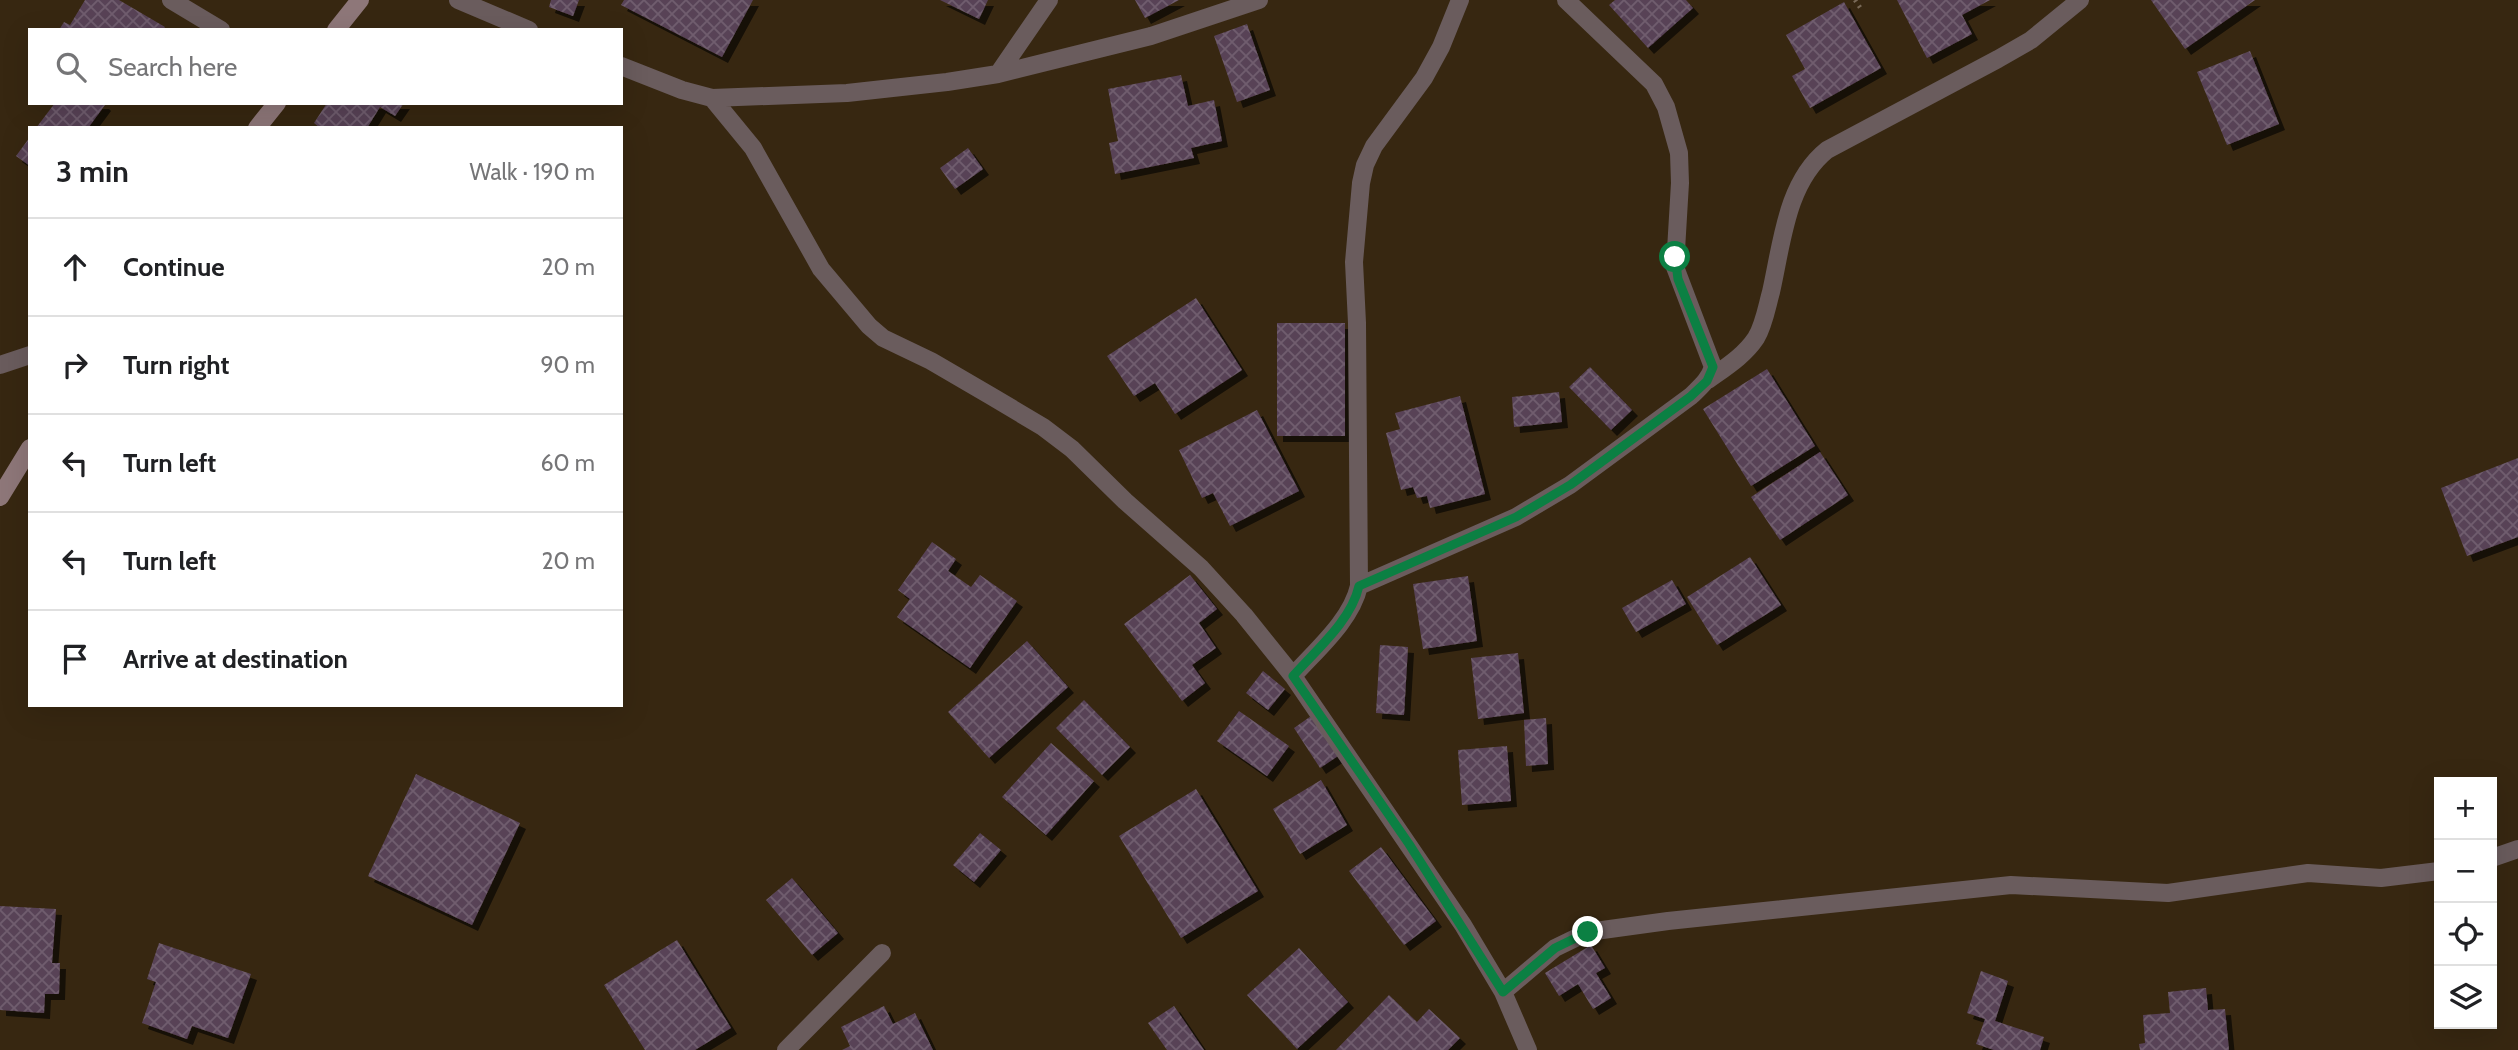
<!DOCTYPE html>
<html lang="en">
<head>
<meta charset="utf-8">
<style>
  body { margin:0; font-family:Cabin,sans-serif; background:#f2f2f2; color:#202124 }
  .controls { position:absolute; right:21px; bottom:21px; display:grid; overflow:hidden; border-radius:0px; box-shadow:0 7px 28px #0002 }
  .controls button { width:63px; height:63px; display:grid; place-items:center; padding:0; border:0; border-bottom:2px solid #e0e0e0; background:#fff; color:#202124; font:35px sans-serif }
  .stop { position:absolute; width:21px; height:21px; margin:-16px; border:5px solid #0b8043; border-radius:50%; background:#fff }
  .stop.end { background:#0b8043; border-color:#fff; box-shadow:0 2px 7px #0008 }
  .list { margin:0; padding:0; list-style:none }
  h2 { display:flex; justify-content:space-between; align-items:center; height:91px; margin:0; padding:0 28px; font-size:30px }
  h2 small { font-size:23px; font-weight:400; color:#757577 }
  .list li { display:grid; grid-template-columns:46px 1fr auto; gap:21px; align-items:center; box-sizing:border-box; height:98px; padding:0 28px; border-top:2px solid #e0e0e0 }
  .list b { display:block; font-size:26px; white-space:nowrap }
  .list em { font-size:23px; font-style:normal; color:#757577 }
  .icon { flex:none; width:38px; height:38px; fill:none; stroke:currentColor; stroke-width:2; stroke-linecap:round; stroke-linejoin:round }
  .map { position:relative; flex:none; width:2518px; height:1050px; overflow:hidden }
  .search { position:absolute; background:#fff; box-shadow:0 7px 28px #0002; left:28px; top:28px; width:595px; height:77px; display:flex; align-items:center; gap:18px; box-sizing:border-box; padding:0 24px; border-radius:0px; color:#757577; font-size:26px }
  .panel { position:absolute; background:#fff; box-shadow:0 7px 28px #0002; left:28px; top:126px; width:595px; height:581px; border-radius:0px }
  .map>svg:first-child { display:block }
</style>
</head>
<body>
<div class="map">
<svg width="2518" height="1050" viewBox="0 0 2518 1050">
  <defs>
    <pattern id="building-cross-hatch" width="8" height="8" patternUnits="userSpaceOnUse" patternTransform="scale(1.75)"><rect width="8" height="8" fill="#584357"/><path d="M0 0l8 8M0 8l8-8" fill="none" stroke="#705d6e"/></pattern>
    <filter id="shadow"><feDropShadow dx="6" dy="6" stdDeviation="0" flood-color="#0009"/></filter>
  </defs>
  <rect width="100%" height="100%" fill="#372711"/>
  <path fill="url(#building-cross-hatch)" filter="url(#shadow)" d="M85,0H119L165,27L163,30H59L64,22L70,25Z
    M551,0H579L573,16L549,7Z
    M624,0H753L722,57L621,5Z
    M940,0H988L979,19Z
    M1135,0H1179L1145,18Z
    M1615,0H1686L1693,8L1648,48L1609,5Z
    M1897,0H1990L1962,15L1972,34L1927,58Z
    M2151,0H2255L2185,49Z
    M1844,2L1881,68L1810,108L1792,76L1805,69L1786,35Z
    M1247,24L1270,90L1237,102L1214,36Z
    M2250,51L2279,124L2227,145L2197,72Z
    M1181,75L1188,106L1214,100L1222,141L1191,148L1194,158L1115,174L1109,143L1118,141L1108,89Z
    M55,103H103L105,105L88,128H36Z
    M327,103H404L395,116L380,107L367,128H320L314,123Z
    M30,137V166L16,156Z
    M968,148L983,169L955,189L940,168Z
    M1196,298L1242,370L1175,414L1155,383L1134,396L1107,356Z
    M1277,323H1345V436H1277Z
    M1590,367L1632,410L1611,430L1569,387Z
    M1767,369L1815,446L1751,486L1703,409Z
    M1559,392L1562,422L1514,427L1512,397Z
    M1460,396L1485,494L1430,508L1427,496L1417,498L1413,487L1401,490L1386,433L1400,429L1395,413Z
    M1257,410L1299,491L1230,526L1213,493L1202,498L1179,450Z
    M1820,452L1848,495L1780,540L1751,497Z
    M2518,458V537L2467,556L2441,488Z
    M932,542L956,559L948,571L971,587L980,575L1017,601L970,668L897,617L910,599L898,590Z
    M1750,557L1781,605L1717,645L1687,597Z
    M1190,575L1217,609L1199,623L1216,648L1192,665L1205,683L1182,701L1124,624Z
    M1468,576L1477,641L1423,649L1413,584Z
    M1672,580L1686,604L1636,632L1622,608Z
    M1027,641L1068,687L989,758L948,712Z
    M1380,645L1408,647L1404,715L1376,713Z
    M1518,653L1524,713L1478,719L1471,658Z
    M1263,671L1285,689L1268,710L1246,693Z
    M1084,700L1130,747L1102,775L1056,728Z
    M1239,711L1289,746L1267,776L1217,741Z
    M1314,714L1341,754L1320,768L1294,728Z
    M1546,718L1548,764L1526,766L1524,720Z
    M1051,743L1094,781L1046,835L1002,797Z
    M1507,746L1511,801L1462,805L1458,750Z
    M416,774L520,823L472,925L368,876Z
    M1321,780L1347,825L1300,854L1273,809Z
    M1196,789L1258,891L1181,938L1119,836Z
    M980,833L1001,850L974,882L953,865Z
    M1381,847L1436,921L1404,945L1349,871Z
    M792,878L838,933L812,955L766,900Z
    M0,906L56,909L52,963H60L59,994H45L44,1013L0,1010Z
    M677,940L731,1028L695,1050H645L604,985Z
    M159,943L251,974L228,1038L192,1026L187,1039L142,1023L156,982L147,979Z
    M1591,945L1605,968L1596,973L1611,998L1593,1009L1578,984L1559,996L1545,973Z
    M1299,948L1348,1002L1297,1049L1247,995Z
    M1981,971L2008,981L1995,1021L2044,1037L2040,1050H1994L1976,1044L1985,1019L1967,1013Z
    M2206,988L2208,1010L2225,1009L2229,1050H2140L2139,1044L2145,1043L2143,1015L2170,1013L2168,992Z
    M1389,995L1417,1022L1429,1009L1460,1038L1448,1050H1336Z
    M884,1006L893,1024L915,1013L933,1050H842L850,1046L841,1027Z
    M1174,1006L1204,1050H1167L1148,1023Z"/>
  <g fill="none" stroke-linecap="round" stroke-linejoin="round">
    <path stroke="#786957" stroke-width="4.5" stroke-dasharray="2 5" stroke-linecap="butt" d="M1855,0L1861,9"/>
    <path stroke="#6a5c5d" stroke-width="18" d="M171,0L221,30
      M458,0L529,30
      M621,66L682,90L712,98L847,93L947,82L998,74L1151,36L1259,0
      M998,74L1049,0
      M712,98L753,148L821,269L869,326L883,338L931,361L991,396L1043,427L1072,449L1125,501L1201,568L1244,615L1293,676L1463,925L1503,992L1528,1050
      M0,365L30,355
      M1708,380C1726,367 1744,356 1756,338C1764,325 1767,306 1771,292C1782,244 1786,183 1827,150L1998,59L2031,40L2080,0
      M1359,586L1516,517L1570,485L1691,396C1700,387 1709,380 1713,367L1675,267L1680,183L1679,153L1666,107L1654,84L1566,0
      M1293,676C1316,650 1351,621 1359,586L1357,323L1354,262L1361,183L1365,165L1374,146L1424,78L1441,47L1460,0
      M2492,858L2518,849
      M1503,992L1555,948L1588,932L1668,921L2011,885L2168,893L2308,873L2381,878L2439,871
      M786,1050L882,953"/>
    <path stroke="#8e7779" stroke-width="18" d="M336,30L360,0
      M257,128L277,103
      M0,497L30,448"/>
  </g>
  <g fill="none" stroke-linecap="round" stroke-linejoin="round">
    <path stroke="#0b8043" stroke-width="9" d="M1588,932L1555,948L1503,992L1409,844L1293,676C1316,650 1351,621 1359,586L1516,517L1570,485L1691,396L1707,381L1713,367L1678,279L1675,257"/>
  </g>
</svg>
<div class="controls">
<button>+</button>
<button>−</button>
<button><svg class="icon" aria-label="locate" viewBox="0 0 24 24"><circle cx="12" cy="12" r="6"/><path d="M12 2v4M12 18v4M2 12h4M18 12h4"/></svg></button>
<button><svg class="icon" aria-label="layers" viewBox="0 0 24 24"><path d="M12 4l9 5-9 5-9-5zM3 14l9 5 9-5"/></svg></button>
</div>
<div class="stop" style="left:1675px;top:257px"></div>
<div class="stop end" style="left:1588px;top:932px"></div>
<div class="search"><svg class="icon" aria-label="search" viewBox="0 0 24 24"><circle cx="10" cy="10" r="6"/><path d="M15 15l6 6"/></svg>Search here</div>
<section class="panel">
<h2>3 min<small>Walk · 190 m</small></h2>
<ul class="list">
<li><svg class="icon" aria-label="ahead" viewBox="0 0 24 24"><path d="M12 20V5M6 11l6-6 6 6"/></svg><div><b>Continue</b></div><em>20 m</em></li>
<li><svg class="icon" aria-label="right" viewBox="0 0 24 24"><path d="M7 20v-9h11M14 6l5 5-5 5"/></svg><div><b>Turn right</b></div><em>90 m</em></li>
<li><svg class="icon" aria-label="left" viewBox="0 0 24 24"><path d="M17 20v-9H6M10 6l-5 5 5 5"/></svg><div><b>Turn left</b></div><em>60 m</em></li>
<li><svg class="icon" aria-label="left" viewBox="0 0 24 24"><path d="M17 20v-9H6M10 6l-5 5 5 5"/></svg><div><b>Turn left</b></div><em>20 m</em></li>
<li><svg class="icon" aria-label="arrive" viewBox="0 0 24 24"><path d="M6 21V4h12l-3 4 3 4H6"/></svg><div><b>Arrive at destination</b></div></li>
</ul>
</section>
</div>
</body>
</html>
